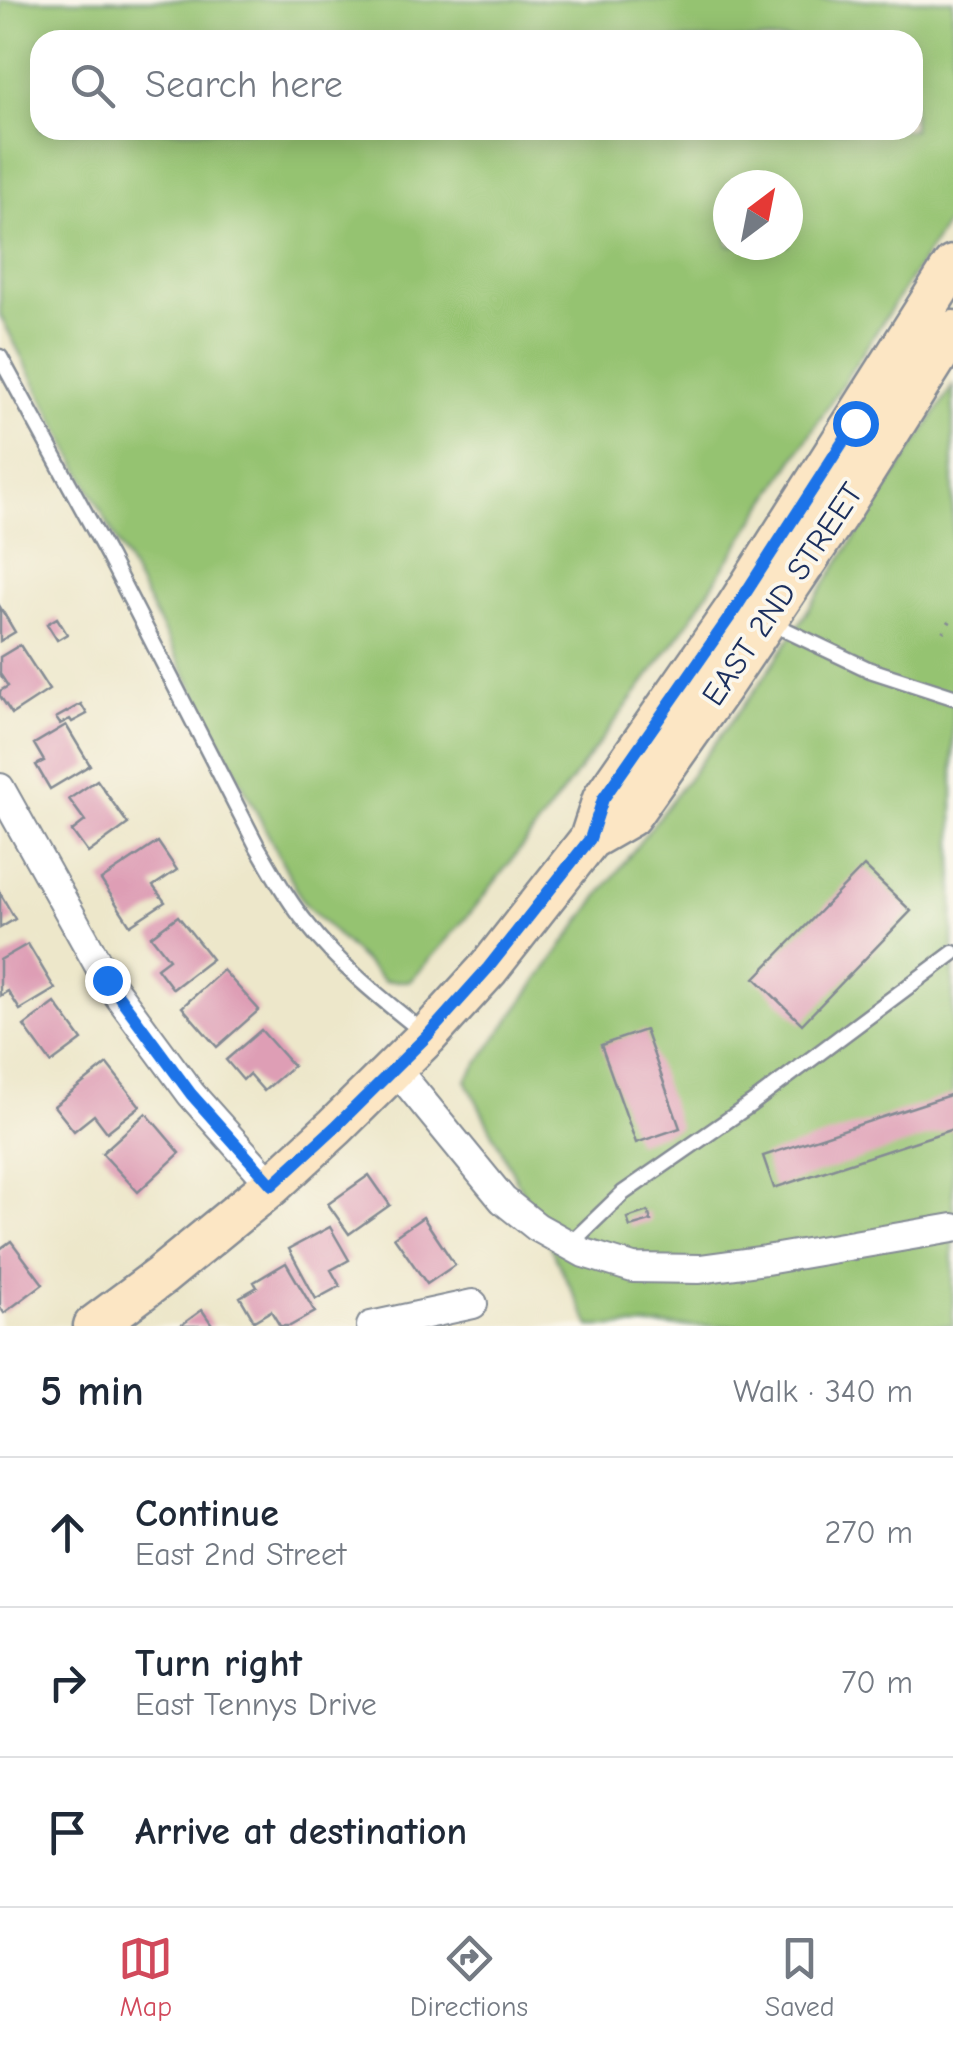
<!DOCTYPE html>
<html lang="en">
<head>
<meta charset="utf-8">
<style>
  body { margin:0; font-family:"Comic Neue",sans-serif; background:#f6f6f7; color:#1f2937 }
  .compass { position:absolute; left:713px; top:170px; width:90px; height:90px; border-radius:50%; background:#fff; box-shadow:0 5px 25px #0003; rotate:32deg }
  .stop { position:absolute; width:30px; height:30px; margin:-22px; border:8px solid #1a73e8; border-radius:50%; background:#fff }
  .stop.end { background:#1a73e8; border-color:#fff; box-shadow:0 2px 10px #0008 }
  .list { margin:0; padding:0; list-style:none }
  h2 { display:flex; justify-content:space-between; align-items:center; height:130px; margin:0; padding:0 40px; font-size:42px }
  h2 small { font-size:32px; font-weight:400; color:#747a83 }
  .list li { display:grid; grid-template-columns:65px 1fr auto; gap:30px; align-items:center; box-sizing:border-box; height:150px; padding:0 40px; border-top:2px solid #e0e1e3 }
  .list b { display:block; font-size:38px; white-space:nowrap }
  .list p { margin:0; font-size:32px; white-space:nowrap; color:#747a83 }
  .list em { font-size:32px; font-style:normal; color:#747a83 }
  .icon { flex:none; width:55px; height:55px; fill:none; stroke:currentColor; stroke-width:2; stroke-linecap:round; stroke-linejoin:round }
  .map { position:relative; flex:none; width:953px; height:1326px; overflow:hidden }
  .search { position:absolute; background:#fff; box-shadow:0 5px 25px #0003; left:30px; right:30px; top:30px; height:110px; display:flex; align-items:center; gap:25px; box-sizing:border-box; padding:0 35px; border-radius:30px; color:#747a83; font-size:38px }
  .sheet { height:580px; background:#fff }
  nav { display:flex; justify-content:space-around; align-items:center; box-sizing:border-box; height:140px; border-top:2px solid #e0e1e3; background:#fff; font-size:28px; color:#747a83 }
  nav a { display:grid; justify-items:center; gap:5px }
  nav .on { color:#d1495b }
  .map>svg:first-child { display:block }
</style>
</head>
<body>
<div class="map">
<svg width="953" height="1326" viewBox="0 0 953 1326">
  <rect width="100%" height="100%" fill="#fbf7ec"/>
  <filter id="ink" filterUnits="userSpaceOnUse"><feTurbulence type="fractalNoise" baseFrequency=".01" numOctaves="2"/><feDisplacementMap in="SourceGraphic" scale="20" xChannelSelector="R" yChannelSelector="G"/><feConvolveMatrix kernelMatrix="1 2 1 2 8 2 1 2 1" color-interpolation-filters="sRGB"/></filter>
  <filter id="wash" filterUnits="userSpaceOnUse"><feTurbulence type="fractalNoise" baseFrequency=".0048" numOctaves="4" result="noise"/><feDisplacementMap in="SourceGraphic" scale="40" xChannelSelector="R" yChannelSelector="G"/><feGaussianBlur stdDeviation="2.25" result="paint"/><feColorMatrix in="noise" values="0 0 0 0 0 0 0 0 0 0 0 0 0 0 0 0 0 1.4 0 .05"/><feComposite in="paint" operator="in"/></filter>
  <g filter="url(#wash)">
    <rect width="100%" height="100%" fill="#ede7ca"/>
    <path fill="#95c371" stroke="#587968" stroke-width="2.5" fill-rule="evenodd" d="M0,0H953V213L686,626L528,839L472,911L410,981H384L303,902L0,315ZM40,40H913V130H40ZM728,185H788V245H728Z
      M953,386V1326H590L466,1080L595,901L762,681Z"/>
    <g id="blocks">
      <path fill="#de9eb5" d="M0,607L15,632L0,641Z
        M57,618L67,634L57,640L47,624Z
        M20,645L49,690L12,714L0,696V691L8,686L0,674V657Z
        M81,704L87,714L72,722L70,719L60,724L56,718Z
        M66,725L90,765L50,789L36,765L44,761L34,744Z
        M97,780L128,824L88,853L72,831L85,821L69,799Z
        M158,842L177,870L153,886L165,902L130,925L101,880Z
        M864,866L911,911L802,1024L755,978Z
        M0,893L15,919L0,928Z
        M178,916L212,959L173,989L157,968L169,959L151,936Z
        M28,944L55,989L20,1010L8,991L0,996V960Z
        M223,970L259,1010L217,1047L182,1007Z
        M55,1003L82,1040L51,1063L24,1026Z
        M261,1030L293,1066L264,1091L249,1074L243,1080L226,1060Z
        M645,1030L680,1128L636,1143L601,1045Z
        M107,1064L140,1106L107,1132L94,1115L74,1131L54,1106Z
        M953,1094V1129L774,1188L763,1156Z
        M146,1113L180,1153L138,1192L102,1153Z
        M369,1175L390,1205L349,1234L328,1204Z
        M648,1211L651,1221L630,1227L627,1218Z
        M423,1217L455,1265L427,1284L394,1237Z
        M330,1227L349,1260L331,1270L340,1286L316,1299L289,1249Z
        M11,1241L43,1284L4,1313L0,1307V1249Z
        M286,1263L315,1312L290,1326H280L271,1311L254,1321L240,1297L257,1287L254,1282Z
        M202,1310L213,1326H180Z"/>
    </g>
  </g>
  <g filter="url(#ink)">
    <use href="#blocks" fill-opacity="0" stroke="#848b94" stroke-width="2.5"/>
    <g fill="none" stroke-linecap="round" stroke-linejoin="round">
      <g stroke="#848b94" stroke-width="19">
        <path id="lane" d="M0,357L109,557L257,846C273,873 288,901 308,925C340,966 383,1000 423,1032
          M769,622L870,670L953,697
          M569,1245L623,1193L751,1104L953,953"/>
      </g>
      <g stroke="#848b94" stroke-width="32">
        <path id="street" d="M0,788L107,980L191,1094L272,1185
          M395,1068L503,1200L537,1227L584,1253L633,1268L700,1269L766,1260L953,1228
          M371,1326L473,1304"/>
      </g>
      <g stroke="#848b94" stroke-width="45">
        <path id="secondary" d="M590,839L630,816L724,683L841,509L953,331
          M94,1326L161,1276L272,1185L335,1127L427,1036L489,968L590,839L603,799L736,608L953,266"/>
      </g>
      <path stroke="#848b94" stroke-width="4" stroke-dasharray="2.5 8" stroke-linecap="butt" d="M943,632L953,616"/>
      <use href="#lane" stroke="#fff" stroke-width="14"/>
      <use href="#street" stroke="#fff" stroke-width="28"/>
      <use href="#secondary" stroke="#fce6c4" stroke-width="40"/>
    </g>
  </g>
  <g fill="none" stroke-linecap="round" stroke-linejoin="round" filter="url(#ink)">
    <path stroke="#1a73e8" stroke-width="12" d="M107,980L191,1094L272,1185L335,1127L427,1036L488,968L590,839L603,799L736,608L855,423"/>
  </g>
  <g text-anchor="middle" stroke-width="8" stroke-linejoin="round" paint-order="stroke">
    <g font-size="32" fill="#1b2f5e" stroke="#fbf7ec">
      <text transform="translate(782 594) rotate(-56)" y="11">EAST 2ND STREET</text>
    </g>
  </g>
</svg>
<svg class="compass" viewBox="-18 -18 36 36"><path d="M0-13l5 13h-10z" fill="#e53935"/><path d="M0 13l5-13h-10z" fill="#747a83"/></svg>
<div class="stop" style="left:855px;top:423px"></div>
<div class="stop end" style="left:107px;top:980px"></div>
<div class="search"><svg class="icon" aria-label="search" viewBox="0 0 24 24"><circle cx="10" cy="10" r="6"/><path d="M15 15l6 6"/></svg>Search here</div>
</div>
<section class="sheet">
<h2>5 min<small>Walk · 340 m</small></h2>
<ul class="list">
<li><svg class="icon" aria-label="ahead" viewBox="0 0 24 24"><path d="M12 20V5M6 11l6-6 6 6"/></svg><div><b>Continue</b><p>East 2nd Street</p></div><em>270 m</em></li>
<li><svg class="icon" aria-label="right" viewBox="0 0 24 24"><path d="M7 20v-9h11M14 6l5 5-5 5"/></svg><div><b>Turn right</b><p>East Tennys Drive</p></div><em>70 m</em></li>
<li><svg class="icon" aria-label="arrive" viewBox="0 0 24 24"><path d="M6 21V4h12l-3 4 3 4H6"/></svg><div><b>Arrive at destination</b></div></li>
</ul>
</section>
<nav>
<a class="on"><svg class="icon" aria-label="map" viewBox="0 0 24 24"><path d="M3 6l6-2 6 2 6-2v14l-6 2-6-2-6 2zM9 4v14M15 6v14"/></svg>Map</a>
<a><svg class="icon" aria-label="directions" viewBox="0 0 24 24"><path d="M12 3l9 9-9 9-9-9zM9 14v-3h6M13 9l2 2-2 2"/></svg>Directions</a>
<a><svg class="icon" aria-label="saved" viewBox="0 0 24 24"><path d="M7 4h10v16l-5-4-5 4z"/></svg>Saved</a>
</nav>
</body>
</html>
